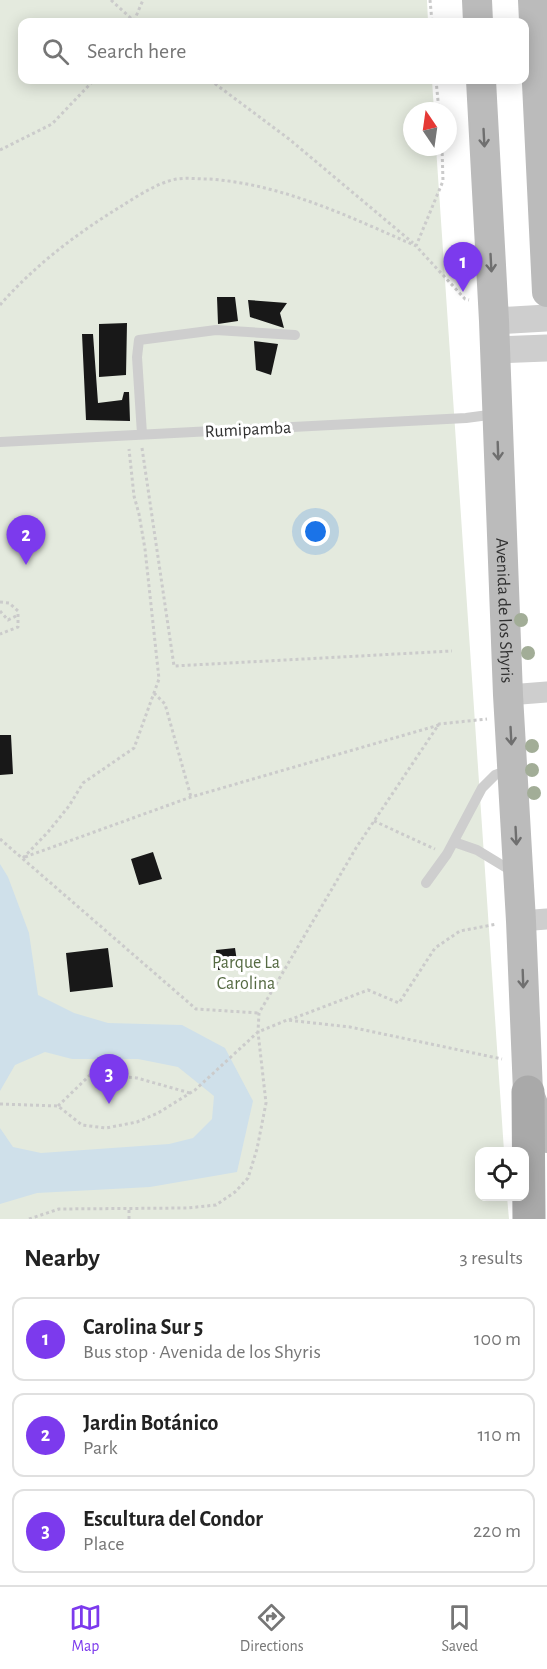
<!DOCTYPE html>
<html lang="en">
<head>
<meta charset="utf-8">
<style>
  body { margin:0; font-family:"Alegreya Sans",sans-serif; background:#f2f2f2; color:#222 }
  .controls { position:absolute; right:18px; bottom:18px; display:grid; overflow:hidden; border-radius:12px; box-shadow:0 3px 15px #0003 }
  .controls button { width:54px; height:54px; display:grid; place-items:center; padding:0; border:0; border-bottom:2px solid #e0e0e0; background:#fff; color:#222; font:30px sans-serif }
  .compass { position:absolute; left:403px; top:102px; width:54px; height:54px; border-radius:50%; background:#fff; box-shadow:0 3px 15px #0003; rotate:347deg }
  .you { position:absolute; left:316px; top:532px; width:21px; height:21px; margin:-15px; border:4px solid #fff; border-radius:50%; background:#1a73e8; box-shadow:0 0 0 9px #1a73e833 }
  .badge { display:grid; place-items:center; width:39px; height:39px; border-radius:50%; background:#7c3aed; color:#fff; font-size:20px; font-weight:700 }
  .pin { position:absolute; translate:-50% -50px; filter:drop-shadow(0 2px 3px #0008) }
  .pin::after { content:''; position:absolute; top:32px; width:21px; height:18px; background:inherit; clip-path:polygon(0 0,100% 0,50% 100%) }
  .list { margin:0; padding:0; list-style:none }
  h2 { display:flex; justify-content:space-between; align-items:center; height:78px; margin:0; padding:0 24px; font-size:26px }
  h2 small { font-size:20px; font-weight:400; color:#767676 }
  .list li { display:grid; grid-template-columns:39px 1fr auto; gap:18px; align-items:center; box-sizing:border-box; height:84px; margin:0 12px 12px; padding:0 12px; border:2px solid #e0e0e0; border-radius:12px }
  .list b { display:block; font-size:22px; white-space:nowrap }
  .list p { margin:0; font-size:20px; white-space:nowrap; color:#767676 }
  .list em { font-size:20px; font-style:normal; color:#767676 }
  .icon { flex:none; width:33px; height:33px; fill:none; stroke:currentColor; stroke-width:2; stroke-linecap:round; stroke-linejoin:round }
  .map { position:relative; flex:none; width:547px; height:1219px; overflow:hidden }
  .search { position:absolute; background:#fff; box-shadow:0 3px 15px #0003; left:18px; right:18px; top:18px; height:66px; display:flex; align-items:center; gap:15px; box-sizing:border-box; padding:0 21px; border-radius:12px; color:#767676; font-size:22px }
  .sheet { height:366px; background:#fff }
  nav { display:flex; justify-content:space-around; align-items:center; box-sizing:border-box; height:84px; border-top:2px solid #e0e0e0; background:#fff; font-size:16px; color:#767676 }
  nav a { display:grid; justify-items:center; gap:3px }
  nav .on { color:#7c3aed }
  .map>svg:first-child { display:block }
</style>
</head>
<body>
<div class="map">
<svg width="547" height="1219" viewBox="0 0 547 1219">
  <rect width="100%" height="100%" fill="#fff"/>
  <path fill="#e4eade" d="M0,0H427L428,22H22V80H432L434,111H412V147H436L504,1151L480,1152V1196L507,1197L509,1219H0Z"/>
  <path fill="#cfe0ea" d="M0,864L8,877L29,933L38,995L74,1013L108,1023L182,1025L225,1048L253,1101L237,1172L150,1187L37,1193L0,1204V1128L13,1147L41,1153L169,1144L193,1138L212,1119L214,1096L178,1067L138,1059H72L45,1052L15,1065L0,1091Z"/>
  <path fill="#181818" d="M217,297H235L238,321L218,324Z
    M248,300L287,303L280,313L284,328L250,317Z
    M127,323L126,375L99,377V324Z
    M82,334H93L98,403L122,400L124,392H129L130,421L86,420Z
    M254,341L278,344L271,375L256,370Z
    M0,735H11L13,774L0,775Z
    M153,852L162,879L139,885L131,859Z
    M108,948L113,987L70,992L66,953Z
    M235,948L238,968L218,970L216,950Z"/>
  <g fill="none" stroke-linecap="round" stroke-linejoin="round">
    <path stroke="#cbcbcb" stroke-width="3" stroke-dasharray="3 3" stroke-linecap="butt" d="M111,0L135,22
      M430,0L432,22
      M134,21L143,0
      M210,80L289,139L413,243
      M436,80L439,111
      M442,147L443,181L416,246L465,299L469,300
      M0,150L52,124L94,80
      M0,305C34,266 76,234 120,207C136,197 154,185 172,180C184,177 197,179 209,179C282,184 350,217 416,246
      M142,448L174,666L452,651
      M0,602L9,603L18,611V627L0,634
      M0,611L8,620L18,615
      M154,693L165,704L191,797
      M374,821L435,849
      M0,839L196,1009L259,1013
      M25,857L191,797L439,725
      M23,858L48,832L69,806L83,783L134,748L159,679L145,549L139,514L134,496L129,449
      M289,1020L368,990L399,1003L435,948L460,931L497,924
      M0,1104L58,1106L82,1125L106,1128L137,1122L158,1113L195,1090L258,1032L287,1020L350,1027L502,1059
      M58,1106L91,1074L137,1078L190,1093
      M29,1219L59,1209L187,1208L216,1205L235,1192L248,1178L257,1149L266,1103L258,1032L259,1013L356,848L439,724L487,719
      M129,1219V1209"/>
    <path stroke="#cecece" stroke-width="10" d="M142,434L137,357L139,340L216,330L295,335
      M0,442L466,418L496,414
      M454,842L477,850L515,873
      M426,883L447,854L482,788L495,775L509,770"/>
    <path stroke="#cecece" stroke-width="21" d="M508,695L547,692
      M521,921L547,919"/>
    <path stroke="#cecece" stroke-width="27" d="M494,321L547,318
      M495,350L547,348"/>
    <g stroke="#bbb" stroke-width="30">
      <path d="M477,0L478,22"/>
      <path d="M533,0L547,292"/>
      <path id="s1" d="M481,80L494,321L508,695L521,921L528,1092L547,1138"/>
    </g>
    <path stroke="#a9a9a9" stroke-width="33" d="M528,1092L529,1219"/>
  </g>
  <g fill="#a2ad97">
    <circle cx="521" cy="620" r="7"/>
    <circle cx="528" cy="653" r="7"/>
    <circle cx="532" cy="746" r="7"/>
    <circle cx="532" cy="770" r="7"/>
    <circle cx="534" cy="793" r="7"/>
  </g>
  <defs><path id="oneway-shaft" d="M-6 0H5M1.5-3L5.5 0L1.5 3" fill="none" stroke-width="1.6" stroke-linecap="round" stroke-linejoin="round" transform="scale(1.5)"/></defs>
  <g stroke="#6f6f6f">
    <use href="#oneway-shaft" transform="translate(484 138) rotate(87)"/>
    <use href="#oneway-shaft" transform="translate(491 263) rotate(87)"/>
    <use href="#oneway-shaft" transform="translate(498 451) rotate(88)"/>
    <use href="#oneway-shaft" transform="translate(511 736) rotate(87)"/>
    <use href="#oneway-shaft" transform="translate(516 836) rotate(87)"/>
    <use href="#oneway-shaft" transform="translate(523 979) rotate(88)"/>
  </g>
  <g text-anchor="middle" stroke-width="6" stroke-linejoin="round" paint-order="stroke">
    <g font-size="18" fill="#313131" stroke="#fff">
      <text transform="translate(248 429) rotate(-3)" y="6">Rumipamba</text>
      <text dy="6" stroke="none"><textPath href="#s1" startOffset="531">Avenida de los Shyris</textPath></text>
    </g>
    <g font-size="18" fill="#556a42" stroke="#fff">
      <text x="246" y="968">Parque La<tspan x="246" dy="21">Carolina</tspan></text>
    </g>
  </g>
</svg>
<div class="controls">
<button><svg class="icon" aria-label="locate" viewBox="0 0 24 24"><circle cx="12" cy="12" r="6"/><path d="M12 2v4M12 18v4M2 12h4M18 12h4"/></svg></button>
</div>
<svg class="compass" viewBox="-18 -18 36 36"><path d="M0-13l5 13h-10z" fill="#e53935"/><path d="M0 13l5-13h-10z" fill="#767676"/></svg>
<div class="you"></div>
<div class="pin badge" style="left:463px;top:292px">1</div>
<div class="pin badge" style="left:26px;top:565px">2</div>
<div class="pin badge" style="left:109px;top:1104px">3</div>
<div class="search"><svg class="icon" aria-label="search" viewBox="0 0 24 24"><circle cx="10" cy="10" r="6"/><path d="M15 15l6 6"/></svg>Search here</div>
</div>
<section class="sheet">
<h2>Nearby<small>3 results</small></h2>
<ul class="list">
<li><span class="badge">1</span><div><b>Carolina Sur 5</b><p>Bus stop · Avenida de los Shyris</p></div><em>100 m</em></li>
<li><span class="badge">2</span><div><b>Jardin Botánico</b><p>Park</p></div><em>110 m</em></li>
<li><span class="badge">3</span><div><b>Escultura del Condor</b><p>Place</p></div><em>220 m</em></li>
</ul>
</section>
<nav>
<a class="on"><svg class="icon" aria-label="map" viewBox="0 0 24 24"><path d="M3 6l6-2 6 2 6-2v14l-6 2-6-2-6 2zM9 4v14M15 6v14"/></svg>Map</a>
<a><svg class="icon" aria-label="directions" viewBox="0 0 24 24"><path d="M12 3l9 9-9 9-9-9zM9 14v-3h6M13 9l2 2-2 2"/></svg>Directions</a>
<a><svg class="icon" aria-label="saved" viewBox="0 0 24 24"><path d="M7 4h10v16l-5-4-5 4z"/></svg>Saved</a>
</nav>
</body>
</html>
